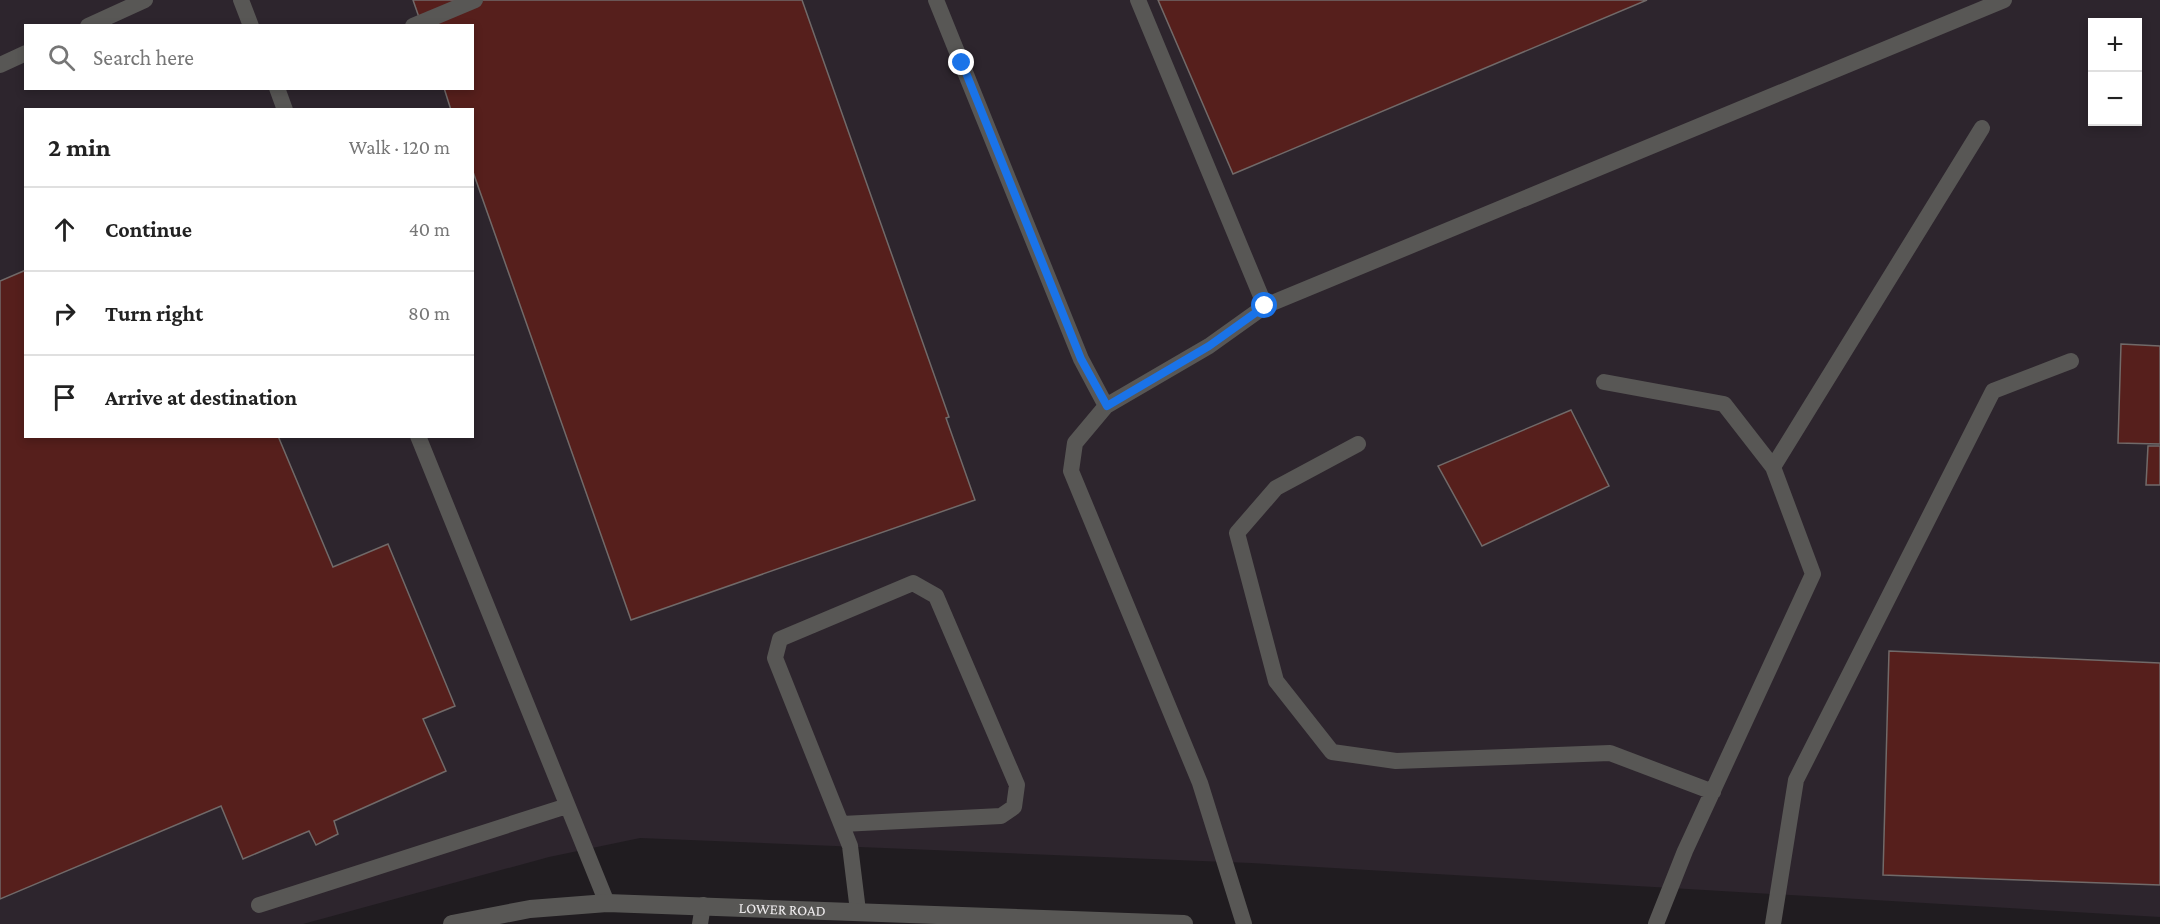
<!DOCTYPE html>
<html lang="en">
<head>
<meta charset="utf-8">
<style>
  body { margin:0; font-family:"Crimson Pro",serif; background:#f6f6f6; color:#222 }
  .controls { position:absolute; right:18px; top:18px; display:grid; overflow:hidden; border-radius:0px; box-shadow:0 3px 9px #0003 }
  .controls button { width:54px; height:54px; display:grid; place-items:center; padding:0; border:0; border-bottom:2px solid #e0e0e0; background:#fff; color:#222; font:30px sans-serif }
  .stop { position:absolute; width:18px; height:18px; margin:-14px; border:4px solid #1a73e8; border-radius:50%; background:#fff }
  .stop.end { background:#1a73e8; border-color:#fff; box-shadow:0 2px 6px #0008 }
  .list { margin:0; padding:0; list-style:none }
  h2 { display:flex; justify-content:space-between; align-items:center; height:78px; margin:0; padding:0 24px; font-size:26px }
  h2 small { font-size:20px; font-weight:400; color:#767676 }
  .list li { display:grid; grid-template-columns:39px 1fr auto; gap:18px; align-items:center; box-sizing:border-box; height:84px; padding:0 24px; border-top:2px solid #e0e0e0 }
  .list b { display:block; font-size:22px; white-space:nowrap }
  .list em { font-size:20px; font-style:normal; color:#767676 }
  .icon { flex:none; width:33px; height:33px; fill:none; stroke:currentColor; stroke-width:2; stroke-linecap:round; stroke-linejoin:round }
  .map { position:relative; flex:none; width:2160px; height:924px; overflow:hidden }
  .search { position:absolute; background:#fff; box-shadow:0 3px 9px #0003; left:24px; top:24px; width:450px; height:66px; display:flex; align-items:center; gap:15px; box-sizing:border-box; padding:0 21px; border-radius:0px; color:#767676; font-size:22px }
  .panel { position:absolute; background:#fff; box-shadow:0 3px 9px #0003; left:24px; top:108px; width:450px; height:330px; border-radius:0px }
  .map>svg:first-child { display:block }
</style>
</head>
<body>
<div class="map">
<svg width="2160" height="924" viewBox="0 0 2160 924">
  <rect width="100%" height="100%" fill="#201c20"/>
  <path fill="#2d252d" fill-rule="evenodd" d="M0,0H2160V917L1251,863L640,838L549,857L303,924H0ZM2092,22H2138V122H2092ZM26,26H472V88H26ZM26,110H472V436H26Z"/>
  <path fill="#561f1c" stroke="#716a69" stroke-width="1.5" d="M413,0H802L949,417L946,418L975,500L631,620L472,169V110H451L444,88H472V26H422Z
    M1158,0H1647L1233,174Z
    M26,270V436H278L333,567L388,544L455,706L423,719L446,771L334,821L338,834L316,845L309,831L243,859L221,806L0,899V281Z
    M2121,344L2160,346V444L2118,443Z
    M1571,410L1609,486L1482,546L1438,466Z
    M2148,446H2160V485H2146Z
    M1889,651L2160,663V885L1883,875Z"/>
  <g fill="none" stroke-linecap="round" stroke-linejoin="round">
    <path stroke="#585755" stroke-width="16" d="M241,0L251,26
      M936,0L1081,359L1106,406
      M1138,0L1265,306L2004,0
      M88,26L145,0
      M413,26L475,0
      M0,65L26,53
      M277,88L285,110
      M1604,382L1724,404L1773,467
      M418,436L607,903
      M1358,444L1276,488L1237,533L1276,681L1332,752L1396,761L1610,753L1713,792
      M842,824L1001,816L1014,807L1017,785L936,596L913,583L780,639L775,658L850,846L858,911
      M259,905L567,806
      M700,924L703,905
      M1244,924L1200,783L1071,471L1075,443L1106,406L1209,346L1265,306
      M1656,924L1685,851L1813,574L1773,467L1982,128
      M1773,924L1796,780L1993,391L2071,361"/>
    <path stroke="#585755" stroke-width="18" id="s1" d="M452,924L530,909L607,903L1184,924"/>
  </g>
  <g fill="none" stroke-linecap="round" stroke-linejoin="round">
    <path stroke="#1a73e8" stroke-width="8" d="M962,63L1081,359L1107,406L1209,346L1265,306"/>
  </g>
  <g text-anchor="middle" stroke-width="4.5" stroke-linejoin="round" paint-order="stroke">
    <g font-size="15" fill="#efecee" stroke="#090709">
      <text dy="5" stroke="none"><textPath href="#s1" startOffset="332">LOWER ROAD</textPath></text>
    </g>
  </g>
</svg>
<div class="controls">
<button>+</button>
<button>−</button>
</div>
<div class="stop" style="left:1265px;top:306px"></div>
<div class="stop end" style="left:962px;top:63px"></div>
<div class="search"><svg class="icon" aria-label="search" viewBox="0 0 24 24"><circle cx="10" cy="10" r="6"/><path d="M15 15l6 6"/></svg>Search here</div>
<section class="panel">
<h2>2 min<small>Walk · 120 m</small></h2>
<ul class="list">
<li><svg class="icon" aria-label="ahead" viewBox="0 0 24 24"><path d="M12 20V5M6 11l6-6 6 6"/></svg><div><b>Continue</b></div><em>40 m</em></li>
<li><svg class="icon" aria-label="right" viewBox="0 0 24 24"><path d="M7 20v-9h11M14 6l5 5-5 5"/></svg><div><b>Turn right</b></div><em>80 m</em></li>
<li><svg class="icon" aria-label="arrive" viewBox="0 0 24 24"><path d="M6 21V4h12l-3 4 3 4H6"/></svg><div><b>Arrive at destination</b></div></li>
</ul>
</section>
</div>
</body>
</html>
